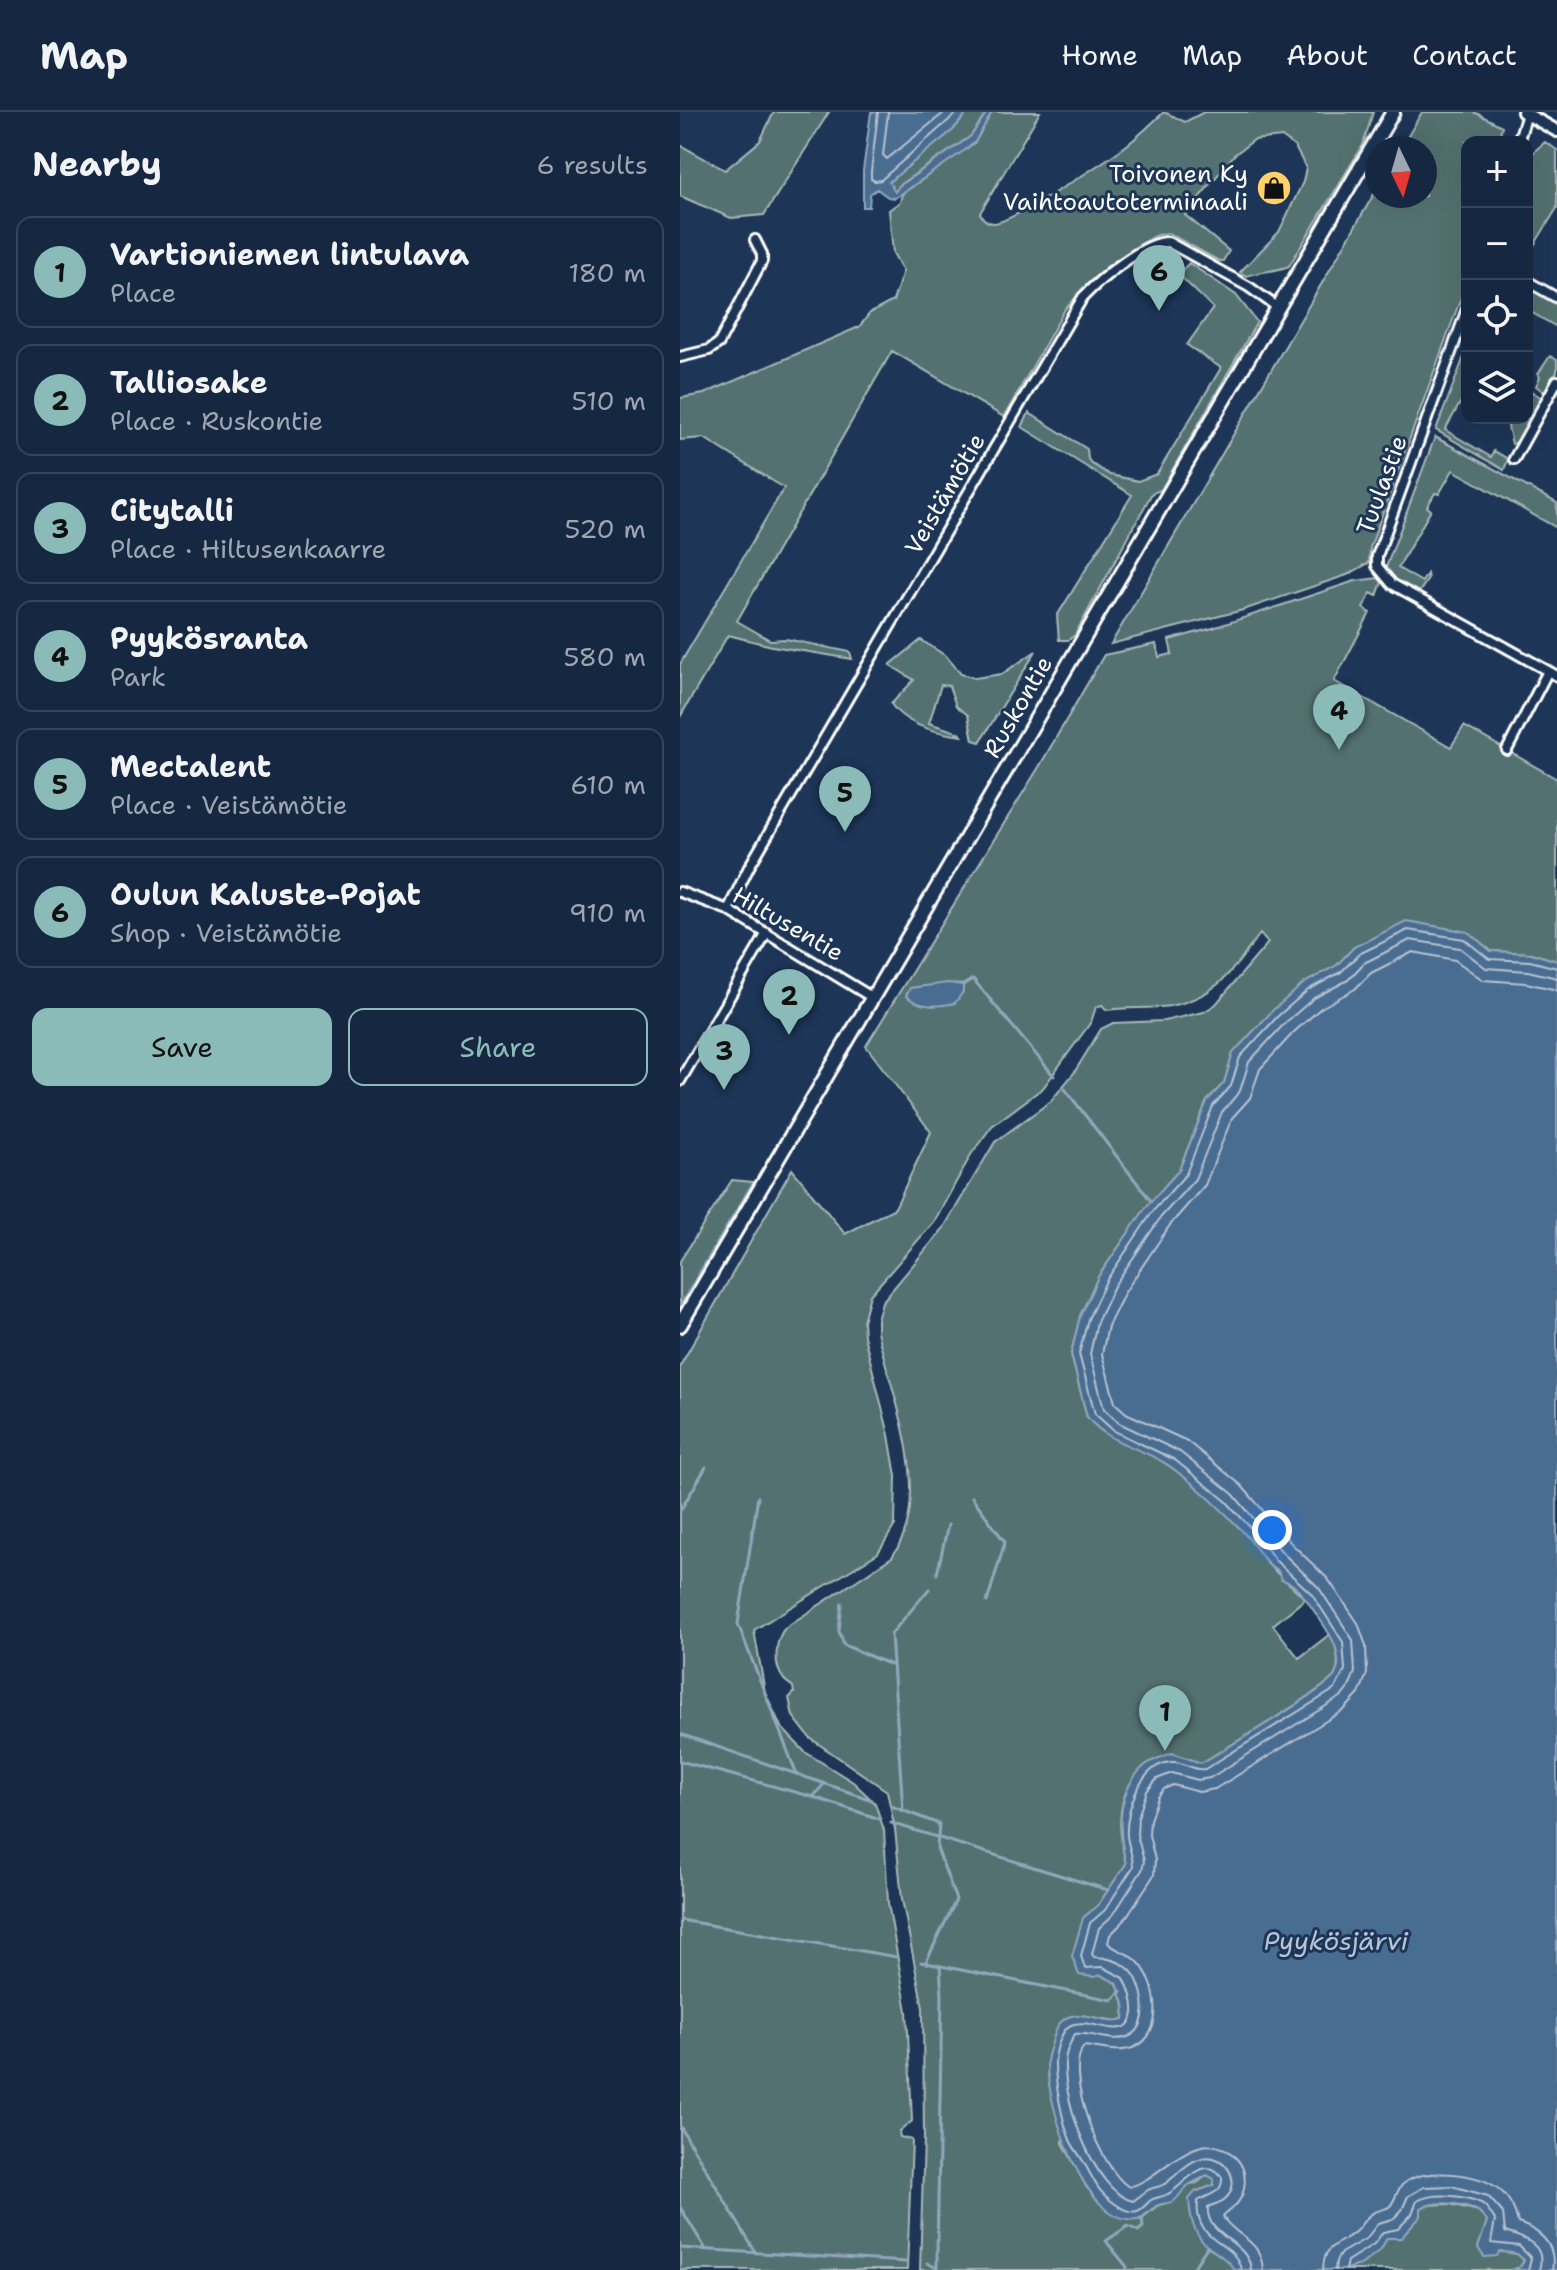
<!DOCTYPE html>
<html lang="en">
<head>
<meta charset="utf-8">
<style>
  body { margin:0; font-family:"Shantell Sans",sans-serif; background:#1f3048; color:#f1f3f6 }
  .controls { position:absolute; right:24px; top:24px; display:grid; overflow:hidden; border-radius:16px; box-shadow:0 8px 32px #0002 }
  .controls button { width:72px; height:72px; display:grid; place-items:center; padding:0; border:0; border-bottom:2px solid #35445a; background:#162841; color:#f1f3f6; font:40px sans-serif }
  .compass { position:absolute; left:685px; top:24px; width:72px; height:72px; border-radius:50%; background:#162841; box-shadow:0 8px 32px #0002; rotate:175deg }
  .you { position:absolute; left:592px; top:1418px; width:28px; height:28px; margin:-20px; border:6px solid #fff; border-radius:50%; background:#1a73e8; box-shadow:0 0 0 12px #1a73e833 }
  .badge { display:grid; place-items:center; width:52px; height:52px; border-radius:50%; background:#8bbbb9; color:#111; font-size:26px; font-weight:700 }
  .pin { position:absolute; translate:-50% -66px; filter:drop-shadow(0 2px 4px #0008) }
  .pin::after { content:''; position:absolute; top:42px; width:28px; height:24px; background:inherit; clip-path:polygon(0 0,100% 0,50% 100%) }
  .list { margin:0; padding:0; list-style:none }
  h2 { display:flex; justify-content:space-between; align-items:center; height:104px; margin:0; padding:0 32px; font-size:34px }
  h2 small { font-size:26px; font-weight:400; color:#9ea6b1 }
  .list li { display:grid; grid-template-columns:52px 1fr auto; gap:24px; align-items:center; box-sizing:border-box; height:112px; margin:0 16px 16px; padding:0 16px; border:2px solid #35445a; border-radius:16px }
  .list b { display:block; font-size:30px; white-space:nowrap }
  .list p { margin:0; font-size:26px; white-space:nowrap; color:#9ea6b1 }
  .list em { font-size:26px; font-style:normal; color:#9ea6b1 }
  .actions { display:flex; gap:16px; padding:24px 32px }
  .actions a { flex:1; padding:18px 0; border:2px solid #8bbbb9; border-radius:16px; text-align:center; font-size:28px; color:#8bbbb9 }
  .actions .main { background:#8bbbb9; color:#111 }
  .icon { flex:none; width:44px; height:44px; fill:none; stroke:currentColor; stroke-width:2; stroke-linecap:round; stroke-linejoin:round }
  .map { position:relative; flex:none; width:877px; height:2158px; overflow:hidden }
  header { display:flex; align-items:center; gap:48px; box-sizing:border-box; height:112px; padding:0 40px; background:#162841; border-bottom:2px solid #35445a }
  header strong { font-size:38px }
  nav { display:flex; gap:44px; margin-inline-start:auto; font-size:28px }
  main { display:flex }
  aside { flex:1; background:#162841 }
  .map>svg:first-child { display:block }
</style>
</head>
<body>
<header>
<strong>Map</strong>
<nav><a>Home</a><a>Map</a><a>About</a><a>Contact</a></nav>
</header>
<main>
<aside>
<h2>Nearby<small>6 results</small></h2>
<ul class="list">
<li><span class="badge">1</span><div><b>Vartioniemen lintulava</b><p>Place</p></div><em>180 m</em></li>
<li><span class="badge">2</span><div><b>Talliosake</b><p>Place · Ruskontie</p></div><em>510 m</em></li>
<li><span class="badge">3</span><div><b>Citytalli</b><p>Place · Hiltusenkaarre</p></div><em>520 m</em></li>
<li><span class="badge">4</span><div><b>Pyykösranta</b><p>Park</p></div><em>580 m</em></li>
<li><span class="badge">5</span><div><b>Mectalent</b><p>Place · Veistämötie</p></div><em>610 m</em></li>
<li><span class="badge">6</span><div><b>Oulun Kaluste-Pojat</b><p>Shop · Veistämötie</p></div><em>910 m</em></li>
</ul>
<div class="actions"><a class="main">Save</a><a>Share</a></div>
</aside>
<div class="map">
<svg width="877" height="2158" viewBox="0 0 877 2158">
  <rect width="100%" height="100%" fill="#1d3557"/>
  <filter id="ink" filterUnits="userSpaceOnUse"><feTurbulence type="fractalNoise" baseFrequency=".0125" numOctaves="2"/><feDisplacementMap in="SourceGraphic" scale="16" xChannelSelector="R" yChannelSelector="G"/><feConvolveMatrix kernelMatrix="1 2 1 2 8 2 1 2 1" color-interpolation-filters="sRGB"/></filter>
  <g filter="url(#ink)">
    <path fill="#537170" stroke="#a9b8b8" stroke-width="2" d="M94,0H149L84,103L51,106L0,84V33L45,58L80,29Z
      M288,0H307L291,24L219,73L217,80H215L208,70L273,18Z
      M312,0H360L300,101C303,108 307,111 314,111C335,109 427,48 447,33C460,23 472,11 484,0L505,10L524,0H693L683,33L609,154C595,160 580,159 566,164L560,160L599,120L623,70L626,56L615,35L602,25L574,28L554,43L505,103L549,139L543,149H539L488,121L477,123L464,130L425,156L385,197L324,305L212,239L57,509L90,528L106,527L170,540L172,547L92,534L48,523L0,605V552L104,376L24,326L0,328V286L24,282L179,215L190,201L213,189L223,159L213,141L209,98L220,90L222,82L295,30Z
      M742,0H794L822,14L818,30H787V169L690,436L689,451L667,463L563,498L431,532L697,77V84H745V36H721Z
      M865,30L877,38V96L853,135L847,131V54L849,44Z
      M509,151L556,183L577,210L481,378L472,381L395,523L388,528H379L377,504L452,383L342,315L349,301L407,337L408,347L412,352L430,363L458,369L477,362L541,256L507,233L533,196L498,162Z
      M847,175L877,192V215L847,198Z
      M787,237V279L765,318L811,345L814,339L828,347L824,358L756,318Z
      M870,244L877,248V260L864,280L856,274L860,265L858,262Z
      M851,279L862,286L838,330L832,332L828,315L833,306H847V282Z
      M755,325L877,391V416L773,358L759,382L755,381L747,395L751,398L718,456L742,470L747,462L748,467L740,479L736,480L713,466L705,458Z
      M698,466L702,470L697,484L691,481L683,496L690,501L654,569L771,635L784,614L877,667V849L851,841L811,839L788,820L693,828L674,835L657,853L623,872L553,941L544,971L527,989L499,1058L467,1094L418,1165L400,1204L391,1242L407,1305C435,1321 464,1337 491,1355C521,1376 548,1402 572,1430C579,1437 583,1448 590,1454C601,1466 614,1474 625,1487L593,1513L619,1546L650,1522C656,1532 661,1551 655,1563C650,1575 540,1640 521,1651L492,1641C482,1649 458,1662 451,1671C435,1694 440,1727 446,1752L418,1793L403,1806L421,1863L437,1871L445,1895L444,1907L437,1909L399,1903L383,2031L407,2076L461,2107L477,2094L494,2088L509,2072L517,2071L527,2063L535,2067L534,2073L515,2080L527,2135L547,2147L555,2158H240L244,2026L243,1896L222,1787L215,1717L207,1679L130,1626L113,1604L109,1586L114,1581L113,1575C110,1572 105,1570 103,1566C93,1553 95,1526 106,1515L212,1445C256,1385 212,1284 197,1219V1207L202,1190L263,1117L315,1030L371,989L394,961L421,917L433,911L484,909L524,900L536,892L588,831L580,822C552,858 538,885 490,894C469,897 448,895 427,898L422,893L416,895L411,910L363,976L312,1014L292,1041L254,1110L190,1183L183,1209L184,1224L209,1323L216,1364L215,1413L198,1441L74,1518L85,1580L101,1615L125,1640L173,1670L195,1691L204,1718L208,1791L227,1899L232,2009L219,2020L220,2025L232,2028L227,2158H0V1254L112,1057L165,1122L215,1096L251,1020L186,934L359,655L424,543L476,532L479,545L492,542L489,528L533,516L675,469Z
      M241,528L266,544L281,562L295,566L322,562L356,539L300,630L293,628L288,603L276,594L269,574L261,573L249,611L280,621L282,624C257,621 226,614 211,592L234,568L210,553Z
      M52,1068L73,1070L76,1073L0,1202V1149Z
      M770,2092L799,2099L807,2109L798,2136L837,2142L844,2148L841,2154L830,2158H663L707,2126L741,2096L747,2093Z"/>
    <path fill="#4a6c91" stroke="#92a7bd" stroke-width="2" d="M191,0H288L273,18L209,70L215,80L219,74L291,24L307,0H312L295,30L285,38L215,86L208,85L197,77L190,82L189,95H183V59Z
      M726,809L788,820L811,839L851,841L877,849V2158H830L841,2154L844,2148L837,2142L820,2139L817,2144L804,2145L798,2136L807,2109C806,2108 800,2100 798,2099C785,2091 755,2088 741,2096V2104L721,2126H707L701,2137L682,2152L663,2158H555C547,2148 541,2144 531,2137C514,2126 510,2106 509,2087L515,2080L534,2073V2067L527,2063C520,2068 512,2070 506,2075C502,2079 498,2086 494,2089C489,2092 481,2091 476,2094C469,2098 465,2106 457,2107C403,2115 367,1991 367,1951C367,1943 371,1935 373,1927C375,1922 376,1914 380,1911C397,1892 424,1914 444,1907L445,1895L437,1871L421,1863L414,1865L399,1863L392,1844L403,1806L418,1793L446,1752C438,1718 436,1681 463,1655C470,1648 483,1645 492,1641L521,1651C540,1640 650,1575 655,1563C665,1543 650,1522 639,1506C630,1494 617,1469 601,1468L598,1459C585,1452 576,1434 565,1422C543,1398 519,1375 491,1355C462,1334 432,1335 407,1305L391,1242L400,1204L418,1165L467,1094L499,1058L527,989L544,971L553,941L593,898L623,872L657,853L674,835Z
      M268,871L283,873V880L275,891C256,895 241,896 226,884L230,876Z"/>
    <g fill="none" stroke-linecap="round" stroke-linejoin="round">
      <path stroke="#b7c4d3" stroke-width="2" d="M198,0L191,60V67L195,69L201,68L278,0
        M208,0L203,43L207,47L265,0
        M561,2158C557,2129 513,2133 518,2089C530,2081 543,2082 542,2065C524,2040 504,2074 488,2082C483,2085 476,2085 471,2088C467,2091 462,2098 457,2099C451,2101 445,2098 440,2095C417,2081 416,2071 403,2049C399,2042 393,2035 390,2028C382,2009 375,1971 375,1951C375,1941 381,1917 391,1913C410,1904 449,1933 453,1901C454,1888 449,1876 444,1866L423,1855L405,1856L401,1844L410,1811L425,1798L453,1755C453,1744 448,1734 447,1724C445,1698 462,1648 495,1650C506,1651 514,1659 525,1657L655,1577L665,1558L663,1530L632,1482L595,1448L578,1424L546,1389L495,1348L434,1319L415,1302L399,1242L408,1207L426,1169L473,1099L506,1062L533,994L551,974L560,945L598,904L628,878L661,860L679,842L728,818L784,827L809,847L850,849L877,856
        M571,2158C569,2129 525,2125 528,2095C534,2092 541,2091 545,2087C564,2070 544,2040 522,2046C507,2050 498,2062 486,2071C481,2075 474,2075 468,2078C463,2081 458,2086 453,2089C414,2080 383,1988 385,1951C385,1942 391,1929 395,1922C413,1920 433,1932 450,1924C472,1914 464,1870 449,1857C440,1849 426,1845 414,1845L412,1842L419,1816L433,1803L462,1758L464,1749L457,1723L458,1705L467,1679L477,1667L492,1661L518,1668L530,1666L662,1584L669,1575L675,1560L673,1528L639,1476L603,1441L553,1382L500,1340L439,1311L424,1297L410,1242L417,1210L434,1174L481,1105L515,1067L542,1000L560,979L569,950L605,911L634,886L668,868L684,851L730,828L780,836L806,856L848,859L877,866
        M583,2158C581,2126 556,2126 543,2105C547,2100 552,2098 556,2093C567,2080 568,2059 557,2047C521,2006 481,2068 449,2075C421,2058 383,1962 404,1934C421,1936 438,1942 455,1935C485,1922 478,1871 459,1851C451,1841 436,1839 428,1831L430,1823L443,1810L474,1763L475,1748L469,1723L470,1708L478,1685L484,1677L493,1673L519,1680L535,1677L664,1598L679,1582L687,1562L686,1534L678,1511L648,1467L612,1432L561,1373L507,1329L446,1301L435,1291L422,1242L428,1214L445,1180L490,1113L525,1073L552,1006L570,986L580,957L614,920L641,896L675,877L691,861L733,840L775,848L803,868L846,871L877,878
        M643,2158C644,2129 660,2134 676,2119C682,2113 685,2105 693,2101C697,2098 706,2098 710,2094C717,2086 716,2076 727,2069C747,2056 796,2061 816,2075C829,2084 835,2097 838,2111C860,2118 877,2133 872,2158
        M655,2158L656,2149L661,2141L687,2126L698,2111L713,2107L722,2098L728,2084L744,2075L772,2074L808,2084L823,2101L825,2120C844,2126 867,2132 859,2158
        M665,2158L667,2149L694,2132L703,2120L718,2117L732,2102L737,2089C753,2080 786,2083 803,2092C808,2096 812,2103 815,2108L811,2131L839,2134L851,2146L848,2158"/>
      <path stroke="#92a7bd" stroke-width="3" d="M283,873L293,867L374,964
        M385,977L471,1089
        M0,1194L72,1073
        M78,1385L58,1512L117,1663
        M292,1385L325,1430L307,1490
        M0,1399L26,1355
        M257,1462L268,1413
        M162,1491L159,1519L164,1533L213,1554
        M0,1622L192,1688
        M0,1649L133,1685L200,1707
        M133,1685L144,1672
        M211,1694L259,1712L257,1736L276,1788L246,1850
        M223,1698L211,1522L249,1477
        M211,1711L428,1778
        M0,1808L217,1845
        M241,1850L432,1888L441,1879
        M0,2014L76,2141
        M0,2095L25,2136
        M0,2136L226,2150
        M257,2141L262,1884L260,1854
        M247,2151L257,2156
        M257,2158V2143
        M446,2158L447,2155L426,2129L448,2114L458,2119L463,2115L462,2106
        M512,2158L527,2135"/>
      <g stroke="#fff" stroke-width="14">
        <path id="minor" d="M838,30L847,2
          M847,169L877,186
          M787,197L697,444V454L712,472L877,564
          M0,245L29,238L39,231L82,149V142L75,128
          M834,347L877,269
          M827,638L868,559
          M0,780L48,798L193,886
          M48,798L69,755L403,185C420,167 464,130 488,130L569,175L597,195
          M0,969L87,821"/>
      </g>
      <g stroke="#fff" stroke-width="16">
        <path id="tertiary" d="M843,0L877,19"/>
      </g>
      <g stroke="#fff" stroke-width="18">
        <path id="secondary" d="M0,1213L713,0"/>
      </g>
      <use href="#minor" stroke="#1d3557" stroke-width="8"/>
      <use href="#tertiary" stroke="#1d3557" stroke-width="10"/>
      <use href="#secondary" stroke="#1d3557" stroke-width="12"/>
    </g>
  </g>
  <defs>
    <g id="shop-disc" transform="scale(1.8)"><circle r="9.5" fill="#ffd166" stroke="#1d3557"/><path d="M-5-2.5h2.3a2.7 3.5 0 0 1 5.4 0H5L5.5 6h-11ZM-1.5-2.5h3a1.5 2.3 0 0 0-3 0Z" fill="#111"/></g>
  </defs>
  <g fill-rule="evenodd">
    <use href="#shop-disc" x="594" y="76"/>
  </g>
  <g text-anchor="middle" stroke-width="6" stroke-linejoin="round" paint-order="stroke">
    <g font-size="24" fill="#fff" stroke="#1d3557" text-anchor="end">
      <text x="568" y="70">Toivonen Ky<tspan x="568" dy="28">Vaihtoautoterminaali</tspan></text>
    </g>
    <g font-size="24" fill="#fff" stroke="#1d3557">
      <text transform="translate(702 373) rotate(-70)" y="8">Tuulastie</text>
      <text transform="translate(265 382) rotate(-60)" y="8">Veistämötie</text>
      <text transform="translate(338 595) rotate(-60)" y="8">Ruskontie</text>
      <text transform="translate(108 812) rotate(30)" y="8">Hiltusentie</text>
    </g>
    <g font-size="26" font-style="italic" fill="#b7c4d3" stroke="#1d3557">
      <text x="656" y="1838">Pyykösjärvi</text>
    </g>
  </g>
</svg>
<div class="controls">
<button>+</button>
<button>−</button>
<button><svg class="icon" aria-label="locate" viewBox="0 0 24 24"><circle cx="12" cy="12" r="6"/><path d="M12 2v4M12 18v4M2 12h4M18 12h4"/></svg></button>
<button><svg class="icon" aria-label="layers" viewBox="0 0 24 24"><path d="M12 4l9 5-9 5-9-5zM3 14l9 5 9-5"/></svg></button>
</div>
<svg class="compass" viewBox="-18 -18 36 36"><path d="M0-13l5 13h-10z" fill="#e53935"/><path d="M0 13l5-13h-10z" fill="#9ea6b1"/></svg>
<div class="you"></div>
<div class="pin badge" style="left:485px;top:1639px">1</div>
<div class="pin badge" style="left:109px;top:923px">2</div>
<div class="pin badge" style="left:44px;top:978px">3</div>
<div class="pin badge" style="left:659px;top:638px">4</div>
<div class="pin badge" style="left:165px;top:720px">5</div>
<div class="pin badge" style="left:479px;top:199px">6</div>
</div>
</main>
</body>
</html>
